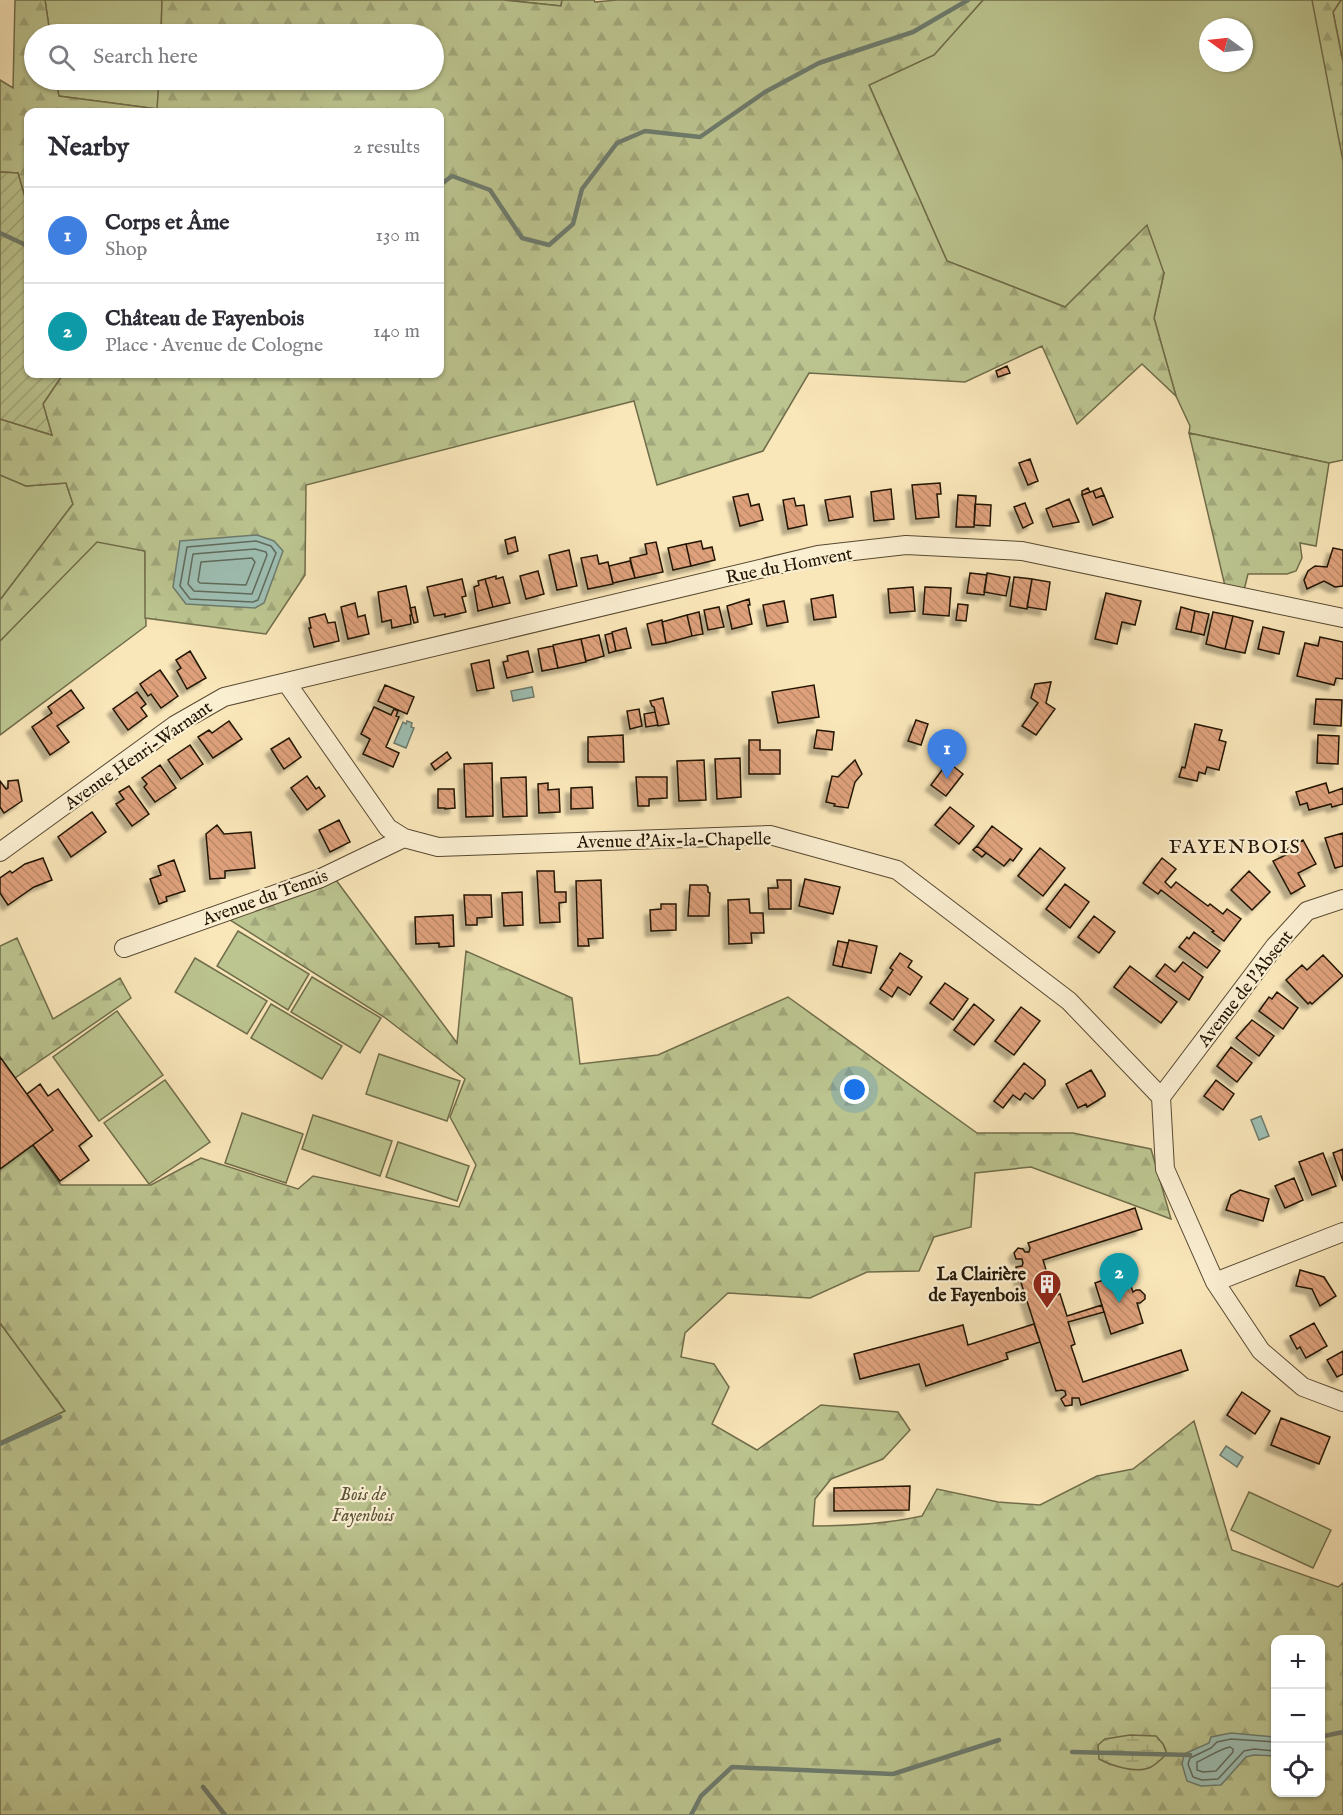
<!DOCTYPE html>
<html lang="en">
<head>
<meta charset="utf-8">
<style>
  body { margin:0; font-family:"IM FELL English",serif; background:#f2f2f3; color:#2b2b33 }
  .controls { position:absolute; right:18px; bottom:18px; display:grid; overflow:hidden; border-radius:12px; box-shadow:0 2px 4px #0004 }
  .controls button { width:54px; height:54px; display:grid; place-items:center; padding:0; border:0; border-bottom:2px solid #e1e1e2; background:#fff; color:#2b2b33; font:30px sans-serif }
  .compass { position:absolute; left:1199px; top:18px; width:54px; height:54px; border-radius:50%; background:#fff; box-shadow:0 2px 4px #0004; rotate:285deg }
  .you { position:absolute; left:855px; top:1090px; width:21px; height:21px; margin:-15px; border:4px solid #fff; border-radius:50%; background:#1a73e8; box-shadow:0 0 0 9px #1a73e833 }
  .badge { display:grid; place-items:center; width:39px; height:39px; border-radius:50%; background:#b45309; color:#fff; font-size:20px; font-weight:700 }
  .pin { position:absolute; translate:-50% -50px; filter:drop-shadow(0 2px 3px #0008) }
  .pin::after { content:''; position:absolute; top:32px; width:21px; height:18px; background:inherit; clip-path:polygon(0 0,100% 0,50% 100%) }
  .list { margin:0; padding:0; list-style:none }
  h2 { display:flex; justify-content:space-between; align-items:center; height:78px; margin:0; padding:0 24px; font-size:26px }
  h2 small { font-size:20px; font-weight:400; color:#7c7c81 }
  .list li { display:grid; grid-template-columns:39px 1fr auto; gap:18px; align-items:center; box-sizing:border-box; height:96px; padding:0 24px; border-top:2px solid #e1e1e2 }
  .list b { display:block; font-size:22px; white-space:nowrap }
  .list p { margin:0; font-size:20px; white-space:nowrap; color:#7c7c81 }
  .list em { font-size:20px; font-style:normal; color:#7c7c81 }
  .icon { flex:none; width:33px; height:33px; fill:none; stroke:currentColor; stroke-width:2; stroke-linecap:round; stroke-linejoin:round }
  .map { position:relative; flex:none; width:1343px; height:1815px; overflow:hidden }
  .search { position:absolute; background:#fff; box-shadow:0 2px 4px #0004; left:24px; top:24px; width:420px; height:66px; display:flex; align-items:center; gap:15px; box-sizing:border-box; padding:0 21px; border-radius:33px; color:#7c7c81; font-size:22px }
  .panel { position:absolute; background:#fff; box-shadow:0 2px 4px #0004; left:24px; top:108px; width:420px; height:270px; border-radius:12px }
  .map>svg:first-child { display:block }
</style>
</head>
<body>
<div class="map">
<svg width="1343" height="1815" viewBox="0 0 1343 1815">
  <defs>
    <pattern id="forest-firs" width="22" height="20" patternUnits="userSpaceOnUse" patternTransform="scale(1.5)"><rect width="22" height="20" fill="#bcc590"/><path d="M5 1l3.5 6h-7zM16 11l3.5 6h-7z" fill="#a1a87b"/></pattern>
    <pattern id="wetland-marsh" width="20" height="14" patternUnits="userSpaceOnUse" patternTransform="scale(1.5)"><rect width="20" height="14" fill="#bcc590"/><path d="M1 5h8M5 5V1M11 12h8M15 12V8" fill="none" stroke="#a1a87b"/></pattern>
    <pattern id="garden-furrows" width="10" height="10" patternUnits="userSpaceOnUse" patternTransform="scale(1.5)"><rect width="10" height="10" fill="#bcc590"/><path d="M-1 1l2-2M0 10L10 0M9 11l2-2" fill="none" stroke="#a1a87b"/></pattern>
    <pattern id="building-back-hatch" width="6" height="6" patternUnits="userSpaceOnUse" patternTransform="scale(1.5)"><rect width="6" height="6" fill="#dea17b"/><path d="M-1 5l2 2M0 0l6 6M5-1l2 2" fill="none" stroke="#be8a69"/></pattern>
    <filter id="shadow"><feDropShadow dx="-5.5" dy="5.5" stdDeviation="1.5" flood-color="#0004"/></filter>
  </defs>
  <rect width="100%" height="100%" fill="#f9e6b9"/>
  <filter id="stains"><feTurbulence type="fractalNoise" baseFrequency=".00333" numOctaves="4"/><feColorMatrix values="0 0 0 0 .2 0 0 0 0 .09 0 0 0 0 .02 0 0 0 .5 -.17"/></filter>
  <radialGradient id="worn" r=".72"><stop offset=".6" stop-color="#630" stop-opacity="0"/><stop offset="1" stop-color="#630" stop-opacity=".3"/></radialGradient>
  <path fill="#bcc590" stroke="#706d4a" stroke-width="1.5" fill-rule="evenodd" d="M45,0H162L161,34H50Z
    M504,0H562L561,6Z
    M983,0H1313L1343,153V460L1329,463L1189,433L1190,426L1176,396L1154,318L1164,273L1065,307L947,261L869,85L934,55ZM1208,27H1244V63H1208Z
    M1341,0H1343V62L1333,12Z
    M56,80H159L158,109L58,96Z
    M0,475L26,486L66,483L73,504L0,600Z
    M97,541L145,551L146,626L0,735V641Z
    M238,931L309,974L288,1010L217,966Z
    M195,958L267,1001L247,1034L175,992Z
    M312,977L381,1018L360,1053L291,1012Z
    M271,1004L342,1046L322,1079L251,1038Z
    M117,1011L163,1075L99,1121L53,1057Z
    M379,1054L460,1081L447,1121L366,1094Z
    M165,1080L210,1142L149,1184L104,1123Z
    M242,1113L303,1134L286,1183L225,1163Z
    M313,1115L392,1141L380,1176L302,1149Z
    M398,1142L469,1166L457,1201L386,1177Z
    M0,1323L65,1411L0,1442Z
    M1249,1492L1331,1530L1313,1568L1231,1530Z"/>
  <path fill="url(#forest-firs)" stroke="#706d4a" stroke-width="1.5" fill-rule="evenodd" d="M15,0H45L50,34H34V80H56L59,96L157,109L159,80H434V34H161L162,0H504L561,6L562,0H594L595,2L617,0H983L934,55L869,85L947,261L1065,307L1147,225L1164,273L1154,318L1176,396L1142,364L1077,424L1042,346L965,382L809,373L763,451L657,485L634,401L306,485L305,575L266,634L145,618V551L97,542L0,641V600L73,504L66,483L26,486L0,475V419L52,435L43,404L63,374H440V112H28V208L18,173L0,172V80L13,88Z
    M1312,0H1341L1333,12L1343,62V161Z
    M1189,433L1329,463L1316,546L1300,543L1302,558L1296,571L1287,574H1248L1244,590L1225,586Z
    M333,876L457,1043L466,951L572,998L580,1064L658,1055L788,997L977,1133H1073L1151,1149L1171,1219L1031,1167L975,1173L971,1227L934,1237L919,1271L867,1272L810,1298L728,1293L685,1333L681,1357L714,1364L729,1387L712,1424L757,1450L821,1405L898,1412L910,1430L883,1459L831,1479L815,1499L813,1526C850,1526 886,1524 922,1516L937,1489L998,1502L1040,1505L1097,1476L1133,1469L1194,1421L1232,1550L1338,1587L1343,1583V1815H0V1442L65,1411L0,1323V1169L33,1145L61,1185H151L201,1158L298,1189L313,1176L459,1207L476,1165L450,1117L465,1079L384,1017L222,915ZM1276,1640H1320V1792H1276Z
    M17,938L53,1019L120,978L131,998L15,1078L0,1057V946Z"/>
  <path fill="url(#wetland-marsh)" stroke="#706d4a" stroke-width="1.5" d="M1130,1735L1156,1736L1163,1744L1167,1754C1162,1758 1157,1764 1151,1767C1137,1774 1112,1766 1099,1759L1098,1745L1105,1739Z"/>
  <path fill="url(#garden-furrows)" stroke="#706d4a" stroke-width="1.5" d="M0,172L18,173L28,208V374H63L43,404L52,435L0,419Z"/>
  <path fill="#9ebfb3" stroke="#6d7b6d" stroke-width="1.5" d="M257,535L274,541L283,551L264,603L255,608L186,604L173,587L180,541Z
    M532,687L534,697L513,701L511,691Z
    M407,721L412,723L411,727L414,728L406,748L394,743L403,722L406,724Z
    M1261,1116L1269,1136L1259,1140L1251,1120Z
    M1226,1446L1243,1457L1237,1467L1220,1455Z
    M1231,1733L1275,1737V1756L1254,1755L1246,1757L1221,1785L1201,1786L1187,1781L1182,1764L1184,1754L1209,1743L1211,1737Z"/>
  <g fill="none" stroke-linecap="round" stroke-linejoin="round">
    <path stroke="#606a5c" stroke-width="1.5" d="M256,541L271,546L276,553L258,600L253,602L190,599L180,586L187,547Z
      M255,549L266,552L267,555L252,594L194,591L188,584L193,554Z
      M252,558L255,562L246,585L200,583L198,581L201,562Z
      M1276,1742L1231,1739L1217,1742L1211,1748L1190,1758L1188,1764L1193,1777L1202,1780L1218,1779L1244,1751L1254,1749L1276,1751
      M1230,1747L1233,1749V1752L1216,1771L1203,1772L1197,1770V1762C1208,1757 1220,1749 1230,1747Z"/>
    <path stroke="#6d7b6d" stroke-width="4.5" d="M440,185L452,176L490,190L522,238L549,245L573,224L582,189L617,143L645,131L700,137L765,92L819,63L913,32L968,0
      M0,233L28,246
      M0,1444L60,1417
      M1320,1737L1343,1732
      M1072,1752L1190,1755
      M203,1787L225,1815
      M691,1815L701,1796L732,1767L893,1774L999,1740"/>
  </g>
  <path fill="url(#building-back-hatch)" stroke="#231505" stroke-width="1.5" filter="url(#shadow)" d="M1007,366L1010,373L998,377L996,371Z
    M1030,459L1038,481L1028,485L1019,463Z
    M940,483L941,494H937L939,517L916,519L912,485Z
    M1088,488L1090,492L1082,495V491Z
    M1101,488L1104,495L1096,498L1093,491Z
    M891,489L894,519L874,521L871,492Z
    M1093,491L1096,498L1104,495L1113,517L1093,525L1082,495Z
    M748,494L751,506L759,504L763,520L740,526L733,497Z
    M958,495L976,496L974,527H956Z
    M850,496L853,517L829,521L825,500Z
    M794,498L796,506L804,505L807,525L788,529L783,500Z
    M1069,499L1079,522L1053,527L1046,509Z
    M1025,503L1033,523L1023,528L1014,507Z
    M975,504L991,505L990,526L974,525Z
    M515,537L518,551L508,554L505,540Z
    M701,541L703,549L712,547L715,560L691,566L686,544Z
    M656,542L663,572L635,578L630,558L647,554L645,544Z
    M686,544L691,566L673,570L668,548Z
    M1333,548L1343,550V586L1335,587L1324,581L1307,589L1304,580L1308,571L1315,566L1327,567Z
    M569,550L577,586L557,590L549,555Z
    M597,555L599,564L608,562L613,584L588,589L581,558Z
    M630,561L635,578L613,583L609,566Z
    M538,571L544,594L526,599L520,576Z
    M970,573L987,575L984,595L967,593Z
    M987,573L1010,577L1006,596L984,592Z
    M496,576V579L503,577L510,603L493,607L485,579Z
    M1014,577L1032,579L1027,609L1010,606Z
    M462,579L466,596L462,597L466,612L445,617V614L434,616L427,587Z
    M485,579L493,607L478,611L474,587L479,585L478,581Z
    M1032,579L1050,582L1046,610L1027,607Z
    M406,586L412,615H410L411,624L392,628L391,620L382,622L378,592Z
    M913,587L915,611L890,613L888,589Z
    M925,587L951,588L949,616L923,614Z
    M1106,593L1141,601L1135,625L1122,622L1117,644L1095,639Z
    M833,595L836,617L814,620L811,599Z
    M749,599L750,605H748L752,624L732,629L727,606Z
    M784,601L788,622L767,626L763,605Z
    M355,603L358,617L365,615L369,634L348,639L341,607Z
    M958,604L968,605L966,621L956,620Z
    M415,607L418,622L414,623L410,608Z
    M719,607L724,627L708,630L704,610Z
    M1181,607L1195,611L1191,632L1176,629Z
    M1195,611L1209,614L1204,635L1191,632Z
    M699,612L703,634L692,636L687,615Z
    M1213,612L1233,616L1225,649L1206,644Z
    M325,614L328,623L335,622L339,641L314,647L309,628H311L309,618Z
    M687,615L692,636L666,643L662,622Z
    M1233,616L1253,621L1245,653L1225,649Z
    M662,620L666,643L652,645L647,624Z
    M1263,627L1284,632L1279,654L1258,649Z
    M626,628L631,648L616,651L612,632Z
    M612,633L616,651L609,653L605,635Z
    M599,635L604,656L586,661L581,639Z
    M1320,637L1343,642V679L1336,678L1334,685L1297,676L1305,643L1318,646Z
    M581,639L586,662L558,668L553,645Z
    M553,646L558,668L542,671L538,649Z
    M190,651L206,678L187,689L177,671L181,668L176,660Z
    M528,651L533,672L507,678L503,662L508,661L507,656Z
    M489,660L494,688L477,691L471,664Z
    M160,670L178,696L161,708L151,694L148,696L140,684Z
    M1051,682L1046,703L1055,709L1036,735L1022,726L1038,703L1031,698L1035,684Z
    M385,685L414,697L407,714L378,701Z
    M814,685L819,717L778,723L772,692Z
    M71,690L84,708L57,726L69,742L50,755L32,727L52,713L48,707Z
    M137,692L146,704L141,708L147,716L128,730L113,709Z
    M663,698L669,724L658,726L654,707L652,706L650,701Z
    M1316,699L1342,700L1341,726L1314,724Z
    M374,707L391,715L394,709L398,711L396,716L399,717L386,747L399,753L393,767L363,754L370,739L361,734Z
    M639,709L642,726L630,729L627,711Z
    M655,712L658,725L646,727L644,714Z
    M916,720L928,724L921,745L908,741Z
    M229,721L242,739L213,758L198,737L209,730L212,733Z
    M1195,724L1222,730L1219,740L1226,742L1219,770L1207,767L1205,774L1199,772L1197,781L1179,777L1182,767L1185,768Z
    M817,730L834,732L832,750L814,748Z
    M623,735L624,762H588V737Z
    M1318,735L1339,736L1338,764L1317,763Z
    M289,738L301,757L284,769L271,749Z
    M749,740H760V750H780V774H749Z
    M190,745L203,764L181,779L168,760Z
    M447,752L451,758L435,770L431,764Z
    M740,758L741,797L717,799L715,759Z
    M704,760L706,800L679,801L677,761Z
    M855,760L862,774L855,782L848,808L834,806L835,804L826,802L832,776L838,777Z
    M948,762L963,774L946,796L931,785Z
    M492,763L493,816L466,817L464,764Z
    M160,765L176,788L155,802L144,787L147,784L142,778Z
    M307,776L316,789L319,787L325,796L307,810L291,788Z
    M526,777L527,816L503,817L501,778Z
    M636,777H667V798L649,799V806H638Z
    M18,780L22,801L4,813L0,807V781L6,789L8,788V781Z
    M548,783V790L559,789L560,812L539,813L538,784Z
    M1326,783L1329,793L1343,788V804L1332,807L1331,804L1309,810L1307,803L1300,805L1296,792Z
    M129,786L149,814L132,826L116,804L124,799L119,792Z
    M592,787L593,808L571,809V788Z
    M438,789H454L455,808L445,809V808H438Z
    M950,807L974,826L959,844L935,825Z
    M92,812L106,832L71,857L58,837Z
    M339,820L350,842L330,852L319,830Z
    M217,825L224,834L251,832L255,868L225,871V878L210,879L206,834Z
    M992,826L1022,849L1013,861L1010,859L1004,866L977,846Z
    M1343,833V866L1335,868L1325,838Z
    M1303,840L1316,864L1298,873L1305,886L1291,894L1273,861L1286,855L1284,851Z
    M977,846L986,853L982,857L973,850Z
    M1040,848L1065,868L1043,896L1018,876Z
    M43,858L52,880L34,887L8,905L0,893V878L10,871L12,873L25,864Z
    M1162,858L1176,869L1165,882L1171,888L1176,882L1208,906L1210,904L1223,914L1227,909L1241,919L1224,941L1212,932L1214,931L1161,890L1158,894L1143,883Z
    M174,860L185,891L166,897L167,901L159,904L150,879L161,875L158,866Z
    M537,871H554L555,892H566V902L559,903L560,922L540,923Z
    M1249,871L1270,892L1252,910L1231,890Z
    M805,879L840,887L833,914L799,906Z
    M601,880L603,938L588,939L589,946H578L576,881Z
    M777,880H791V909H769L768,888H778Z
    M1065,884L1089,902L1070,928L1046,909Z
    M690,885H706L708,887V892L710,893L709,916H688Z
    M522,892L523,925L504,926L502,893Z
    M464,895H491L492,917L477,918V925H466Z
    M749,899L750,913H763L764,933H751L752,943L729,944L728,900Z
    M661,904H676V930L651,931L650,910L661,909Z
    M453,915L454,946L439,947V943L416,944L415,917Z
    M1094,916L1115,932L1099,953L1078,937Z
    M1194,932L1220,951L1207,968L1179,947L1187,937L1189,939Z
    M849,940L877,946L871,973L842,967Z
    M838,941L848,943L842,967L833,965Z
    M900,953L912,961L908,967L922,977L910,995L898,987L892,997L880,989L893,970L890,968Z
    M1323,955L1343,976L1312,1004L1310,1002L1308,1004L1286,980L1302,965L1307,970Z
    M1183,962L1203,977L1189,1000L1156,976L1165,964L1175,972Z
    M1130,966L1177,1002L1161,1023L1114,987Z
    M945,983L968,999L953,1020L930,1003Z
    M1277,992L1298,1008L1283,1029L1259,1011L1269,997L1272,999Z
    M974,1004L994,1020L974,1045L954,1030Z
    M1021,1007L1040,1021L1014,1055L995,1041Z
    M1252,1020L1274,1036L1259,1056L1236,1038Z
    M1231,1047L1252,1063L1237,1082L1217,1066Z
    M0,1057L53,1130L0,1169Z
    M1024,1063L1045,1080V1085L1033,1099L1025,1093L1020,1100L1013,1095L1003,1108L994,1101Z
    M1091,1070L1105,1093V1096L1087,1107L1086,1104L1078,1108L1066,1084Z
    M1216,1080L1234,1094L1223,1110L1204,1096Z
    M40,1084L48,1096L58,1089L92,1136L79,1146L89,1160L60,1181L33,1145L53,1130L27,1094Z
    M1343,1149V1181L1333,1153Z
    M1323,1153L1336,1186L1312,1195L1299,1162Z
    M1294,1178L1303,1200L1285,1208L1275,1186Z
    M1240,1190L1269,1199L1263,1221L1226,1210L1231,1195Z
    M1135,1208L1142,1229L1043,1260L1054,1296L1060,1294L1067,1316L1102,1305L1104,1312L1068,1322L1075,1344L1071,1346L1083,1382L1181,1350L1188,1370L1081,1405L1079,1398H1072V1405L1065,1406L1061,1399L1066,1395L1065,1391L1062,1390L1056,1391L1016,1267L1022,1266L1023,1263L1022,1259H1016L1014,1253L1018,1248L1023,1249L1025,1252H1029L1030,1248L1028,1243Z
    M1300,1270L1324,1277L1336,1296L1320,1306L1312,1289L1296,1286Z
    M1126,1272L1133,1292L1136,1290H1140L1145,1295V1299L1140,1303H1137L1143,1323L1111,1334L1095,1283Z
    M1314,1323L1327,1346L1306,1358L1300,1347L1297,1349L1290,1336Z
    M1034,1324L1040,1342L1006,1353L1008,1359L926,1386L919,1364L860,1379L854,1354L963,1325L968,1345Z
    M1343,1351V1374L1337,1377L1327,1360Z
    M1242,1392L1270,1411L1255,1434L1227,1415Z
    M1281,1418L1330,1437L1319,1464L1271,1445Z
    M910,1486L909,1510L834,1511V1488Z"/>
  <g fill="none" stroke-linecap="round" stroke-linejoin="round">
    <g stroke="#584932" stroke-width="20">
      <path id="minor" d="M286,682L388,828L404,838L438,847L770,835L897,870L1069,1001L1161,1097
        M0,852L175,725L224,697L818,555L906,545L1022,551L1343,618
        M124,948L321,878L404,838
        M1161,1097L1165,1169L1215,1282L1261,1351L1303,1387L1343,1402
        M1161,1097L1275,946L1307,911L1343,899
        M1215,1282L1343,1232"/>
    </g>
    <use href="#minor" stroke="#fbefd2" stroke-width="18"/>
  </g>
  <defs>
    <g id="building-pin" transform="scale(1.5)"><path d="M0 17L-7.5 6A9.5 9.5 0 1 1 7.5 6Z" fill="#8f2418" stroke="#fbefd2"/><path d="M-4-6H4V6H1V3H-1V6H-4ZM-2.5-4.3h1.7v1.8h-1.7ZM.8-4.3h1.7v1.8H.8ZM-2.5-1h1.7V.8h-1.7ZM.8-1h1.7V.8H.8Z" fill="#fff"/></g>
  </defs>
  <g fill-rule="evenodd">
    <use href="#building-pin" x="1047" y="1284"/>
  </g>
  <g text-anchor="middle" stroke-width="4.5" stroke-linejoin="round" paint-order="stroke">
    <g font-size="18" fill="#231505" stroke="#fbefd2">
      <text transform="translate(789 565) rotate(-11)" y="6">Rue du Homvent</text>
      <text transform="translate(138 755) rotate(-35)" y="6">Avenue Henri-Warnant</text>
      <text transform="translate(674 840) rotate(-1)" y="6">Avenue d'Aix-la-Chapelle</text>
      <text transform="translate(265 897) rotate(-20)" y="6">Avenue du Tennis</text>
      <text transform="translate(1245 988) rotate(-52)" y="6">Avenue de l'Absent</text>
    </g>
    <g font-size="18" font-weight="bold" fill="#231505" stroke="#fbefd2" text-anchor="end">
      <text x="1026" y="1280">La Clairière<tspan x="1026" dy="21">de Fayenbois</tspan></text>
    </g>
    <g font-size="18" font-style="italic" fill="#595336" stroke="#fbefd2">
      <text x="363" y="1500">Bois de<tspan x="363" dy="21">Fayenbois</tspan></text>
    </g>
    <g font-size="20" letter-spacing="1.5" fill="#231505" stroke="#fbefd2">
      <text x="1235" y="853">FAYENBOIS</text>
    </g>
  </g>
  <rect width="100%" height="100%" filter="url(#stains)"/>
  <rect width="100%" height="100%" fill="url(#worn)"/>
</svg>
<div class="controls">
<button>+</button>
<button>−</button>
<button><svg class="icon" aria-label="locate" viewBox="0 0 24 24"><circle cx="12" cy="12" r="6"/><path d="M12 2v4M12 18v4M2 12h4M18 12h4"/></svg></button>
</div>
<svg class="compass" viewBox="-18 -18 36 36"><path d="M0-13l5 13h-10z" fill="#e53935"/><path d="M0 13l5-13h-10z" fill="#7c7c81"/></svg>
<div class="you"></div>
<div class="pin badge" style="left:947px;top:779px;background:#3f7fe0">1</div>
<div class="pin badge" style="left:1119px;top:1303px;background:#0f9aa8">2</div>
<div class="search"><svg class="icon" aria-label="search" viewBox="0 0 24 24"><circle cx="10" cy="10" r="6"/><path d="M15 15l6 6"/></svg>Search here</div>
<section class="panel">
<h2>Nearby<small>2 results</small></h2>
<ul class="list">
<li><span class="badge" style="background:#3f7fe0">1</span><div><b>Corps et Âme</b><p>Shop</p></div><em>130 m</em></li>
<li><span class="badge" style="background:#0f9aa8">2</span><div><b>Château de Fayenbois</b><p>Place · Avenue de Cologne</p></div><em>140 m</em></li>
</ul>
</section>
</div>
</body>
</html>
